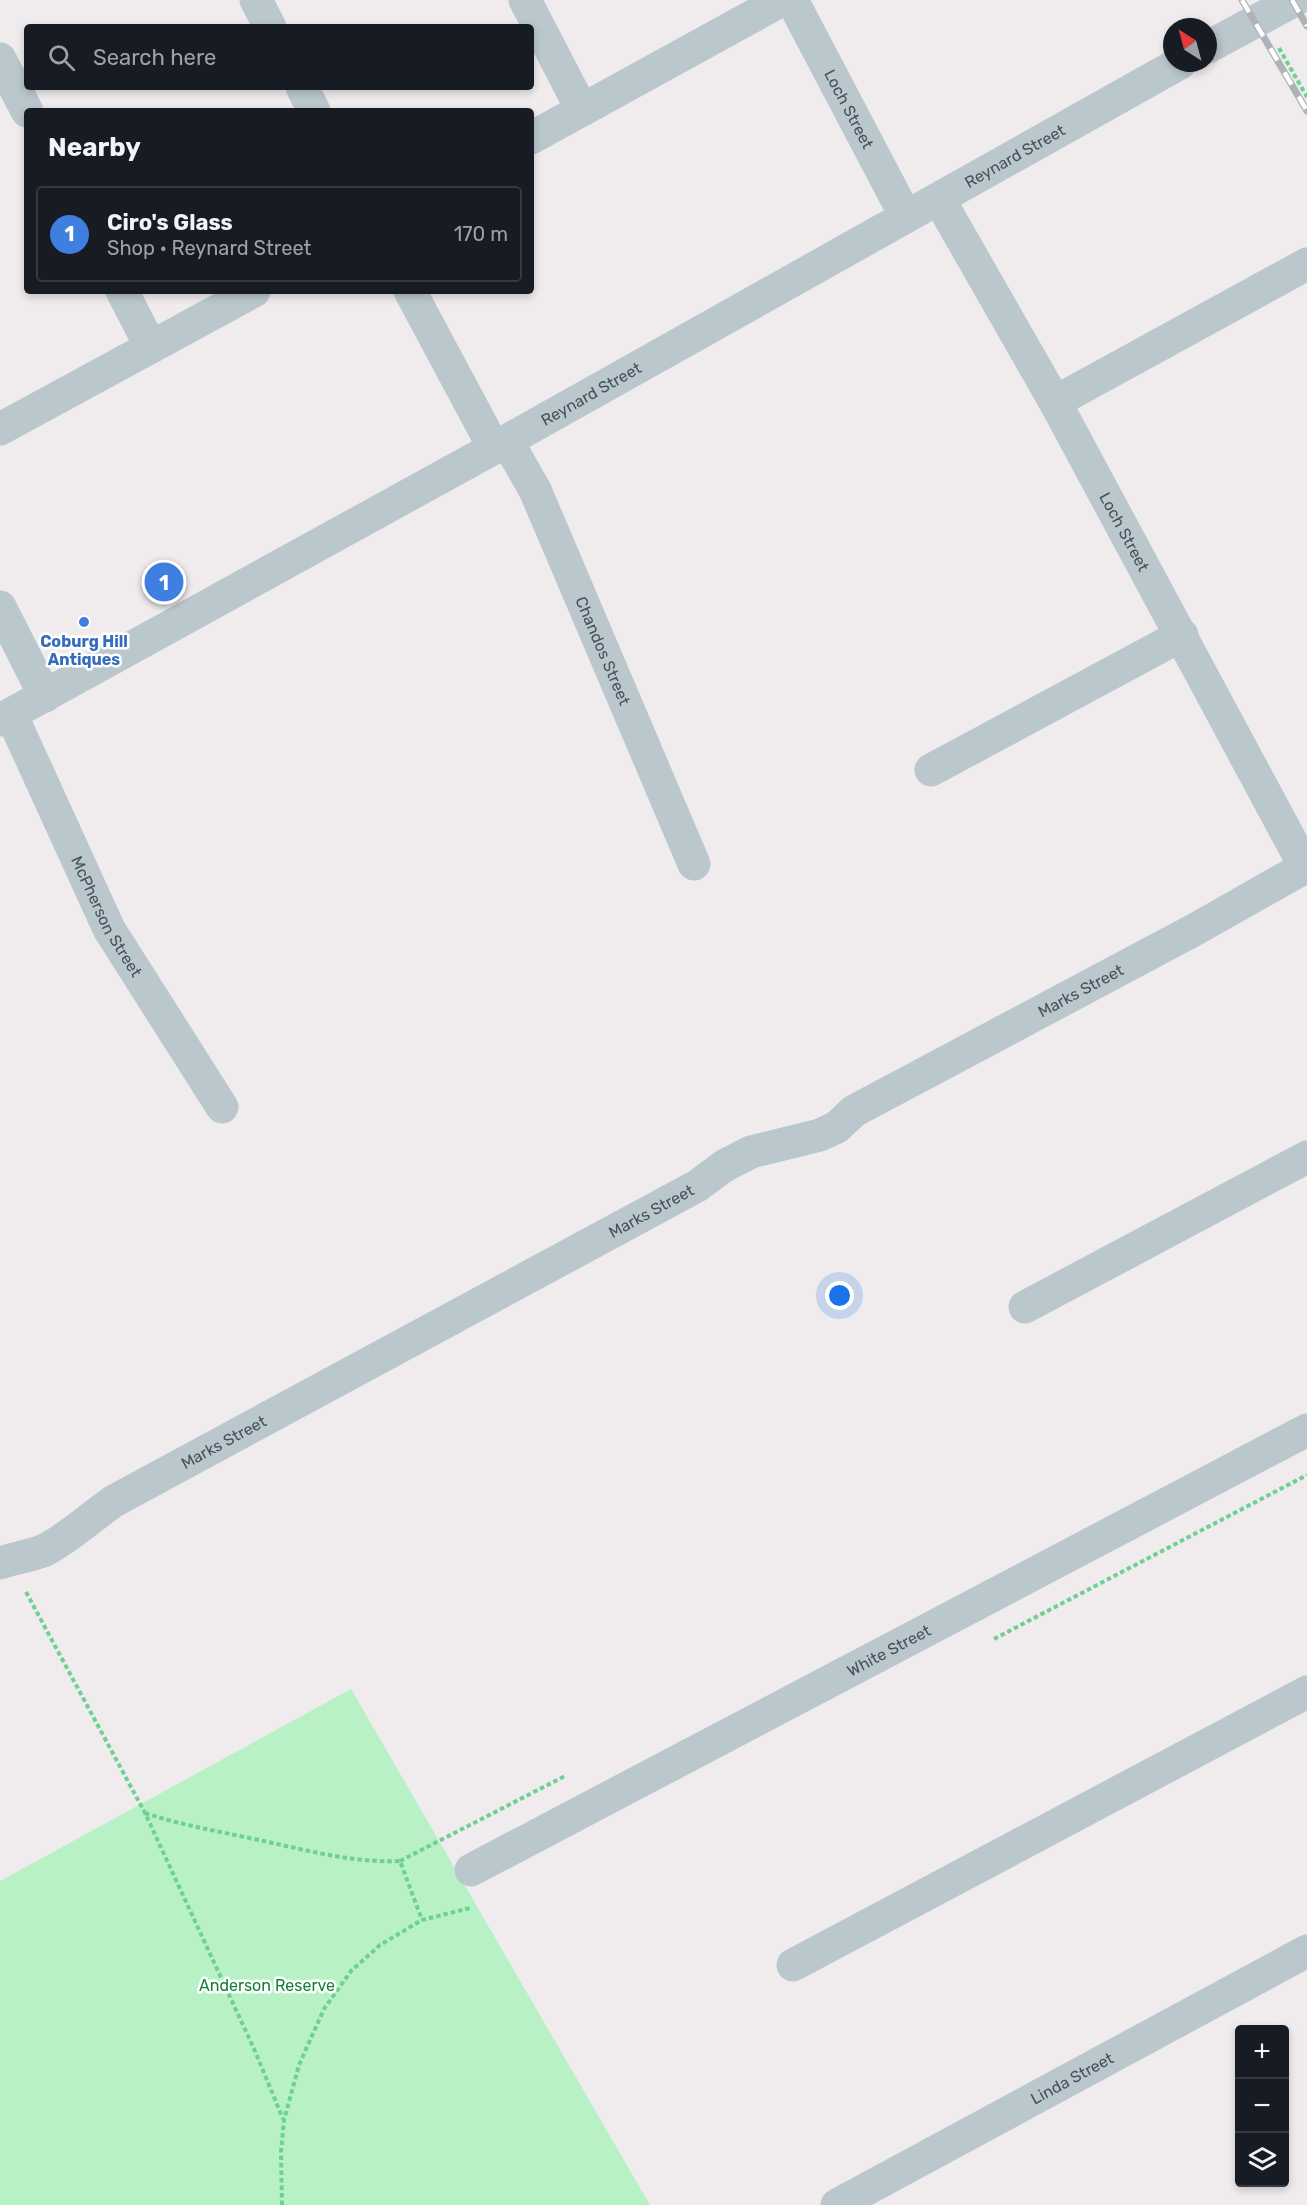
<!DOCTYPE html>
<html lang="en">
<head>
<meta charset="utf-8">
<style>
  body { margin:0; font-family:Rubik,sans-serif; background:#242831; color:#f1f3f6 }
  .controls { position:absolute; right:18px; bottom:18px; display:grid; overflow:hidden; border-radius:6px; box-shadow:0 3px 9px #0003 }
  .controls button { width:54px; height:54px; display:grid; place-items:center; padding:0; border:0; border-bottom:2px solid #363941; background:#171b24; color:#f1f3f6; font:30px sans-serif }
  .compass { position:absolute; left:1163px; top:18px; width:54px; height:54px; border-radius:50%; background:#171b24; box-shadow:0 3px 9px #0003; rotate:324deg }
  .you { position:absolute; left:840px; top:1296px; width:21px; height:21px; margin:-15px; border:4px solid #fff; border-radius:50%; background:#1a73e8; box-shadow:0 0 0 9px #1a73e833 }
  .badge { display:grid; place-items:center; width:39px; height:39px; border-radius:50%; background:#108ce7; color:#fff; font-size:20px; font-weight:700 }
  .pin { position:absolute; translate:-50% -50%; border:3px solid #fff; box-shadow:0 2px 6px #0006 }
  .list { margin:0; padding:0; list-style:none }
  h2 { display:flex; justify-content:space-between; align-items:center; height:78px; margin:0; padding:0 24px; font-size:26px }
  h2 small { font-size:20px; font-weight:400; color:#9ea1a6 }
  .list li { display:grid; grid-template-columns:39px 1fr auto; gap:18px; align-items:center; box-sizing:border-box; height:96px; margin:0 12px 12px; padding:0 12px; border:2px solid #363941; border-radius:6px }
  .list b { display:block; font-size:22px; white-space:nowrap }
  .list p { margin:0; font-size:20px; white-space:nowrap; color:#9ea1a6 }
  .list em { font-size:20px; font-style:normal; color:#9ea1a6 }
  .icon { flex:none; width:33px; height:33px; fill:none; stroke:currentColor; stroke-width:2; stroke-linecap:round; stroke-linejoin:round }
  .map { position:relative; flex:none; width:1307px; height:2205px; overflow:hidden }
  .search { position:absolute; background:#171b24; box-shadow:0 3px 9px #0003; left:24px; top:24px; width:510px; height:66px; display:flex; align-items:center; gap:15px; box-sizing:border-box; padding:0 21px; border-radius:6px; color:#9ea1a6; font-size:22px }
  .panel { position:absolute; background:#171b24; box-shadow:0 3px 9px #0003; left:24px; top:108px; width:510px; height:186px; border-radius:6px }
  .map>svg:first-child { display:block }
</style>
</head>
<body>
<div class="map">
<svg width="1307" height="2205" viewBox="0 0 1307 2205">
  <rect width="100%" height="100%" fill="#f0eced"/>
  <path fill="#b8f1c6" d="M351,1689L650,2205H0V1881Z"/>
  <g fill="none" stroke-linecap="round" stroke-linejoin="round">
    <path stroke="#6ed092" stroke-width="4" stroke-dasharray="4.5 3" stroke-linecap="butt" d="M1279,48L1307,97
      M26,1592L145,1813L255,2051L283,2119
      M994,1639L1307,1475
      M145,1813C181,1825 217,1831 254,1839C303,1849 349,1863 400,1861L422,1920
      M400,1861L565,1776
      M282,2205L281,2152L284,2120L299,2065L324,2009L351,1971L380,1945L422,1920L470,1908"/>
    <g stroke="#bac7cd" stroke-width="33">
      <path d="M256,0L270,27"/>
      <path d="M525,0L582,110"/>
      <path id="s1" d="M792,0L906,217"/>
      <path d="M1208,47L1295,0"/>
      <path d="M0,59L27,111"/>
      <path d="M302,87L314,111"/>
      <path d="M531,138L782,0"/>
      <path id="s2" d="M939,199L1055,402L1305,867"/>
      <path d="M122,291L151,347"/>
      <path d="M410,291L494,448"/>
      <path d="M1055,402L1307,264"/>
      <path d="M0,429L254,291"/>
      <path id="s3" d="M507,441L535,490L694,864"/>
      <path d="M0,607L45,696"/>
      <path id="s4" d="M11,714L109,929L222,1107"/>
      <path id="s5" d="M0,720L494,448L1180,63"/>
      <path d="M931,770L1182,635"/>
      <path d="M1025,1307L1307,1157"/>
      <path id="s6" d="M0,1563C14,1558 31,1556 45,1550C70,1537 91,1517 114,1501L697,1186L724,1166L751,1152L820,1135L837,1127L854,1111L1194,930L1307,866"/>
      <path id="s7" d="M471,1870L1307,1430"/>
      <path d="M793,1965L1307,1692"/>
      <path id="s8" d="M837,2205L1307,1951"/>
    </g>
    <g stroke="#aeb3b8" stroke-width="7">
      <path id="rail" d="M1242,0L1307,111
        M1292,0L1307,26"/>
    </g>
    <use href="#rail" stroke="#fff" stroke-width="4.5" stroke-dasharray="14" stroke-linecap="butt"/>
  </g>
  <circle fill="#3f7fe0" stroke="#fff" stroke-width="2" cx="84" cy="622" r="6"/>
  <g text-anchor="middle" stroke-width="5" stroke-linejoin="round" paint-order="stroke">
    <g font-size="16" fill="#44535b" stroke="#fff">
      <text dy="6" stroke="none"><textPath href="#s1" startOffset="123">Loch Street</textPath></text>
      <text dy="6" stroke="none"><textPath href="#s5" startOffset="1161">Reynard Street</textPath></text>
      <text dy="6" stroke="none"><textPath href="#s5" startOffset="675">Reynard Street</textPath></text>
      <text dy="6" stroke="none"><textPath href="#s2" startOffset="381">Loch Street</textPath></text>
      <text dy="6" stroke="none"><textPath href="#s3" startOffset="231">Chandos Street</textPath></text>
      <text dy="6" stroke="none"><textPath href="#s4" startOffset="224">McPherson Street</textPath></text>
      <text dy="6" stroke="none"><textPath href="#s6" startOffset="1228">Marks Street</textPath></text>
      <text dy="6" stroke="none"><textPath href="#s6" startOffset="742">Marks Street</textPath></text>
      <text dy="6" stroke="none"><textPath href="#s6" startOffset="256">Marks Street</textPath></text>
      <text dy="6" stroke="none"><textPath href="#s7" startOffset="472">White Street</textPath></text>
      <text dy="6" stroke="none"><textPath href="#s8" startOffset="267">Linda Street</textPath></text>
    </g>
    <g font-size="16" font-weight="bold" fill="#366cbe" stroke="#fff">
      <text x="84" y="647">Coburg Hill<tspan x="84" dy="18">Antiques</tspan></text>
    </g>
    <g font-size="16" fill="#127f39" stroke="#fff">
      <text x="267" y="1991">Anderson Reserve</text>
    </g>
  </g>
</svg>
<div class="controls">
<button>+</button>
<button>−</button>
<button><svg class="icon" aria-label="layers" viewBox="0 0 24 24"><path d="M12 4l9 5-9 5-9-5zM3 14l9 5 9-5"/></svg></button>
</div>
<svg class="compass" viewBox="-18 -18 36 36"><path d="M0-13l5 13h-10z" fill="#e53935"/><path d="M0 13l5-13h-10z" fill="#9ea1a6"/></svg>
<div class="you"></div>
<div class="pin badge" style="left:164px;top:582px;background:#3f7fe0">1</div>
<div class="search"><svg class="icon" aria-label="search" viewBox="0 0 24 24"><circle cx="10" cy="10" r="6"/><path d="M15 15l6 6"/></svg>Search here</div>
<section class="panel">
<h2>Nearby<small></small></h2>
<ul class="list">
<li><span class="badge" style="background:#3f7fe0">1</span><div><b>Ciro's Glass</b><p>Shop · Reynard Street</p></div><em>170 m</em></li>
</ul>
</section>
</div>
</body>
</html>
